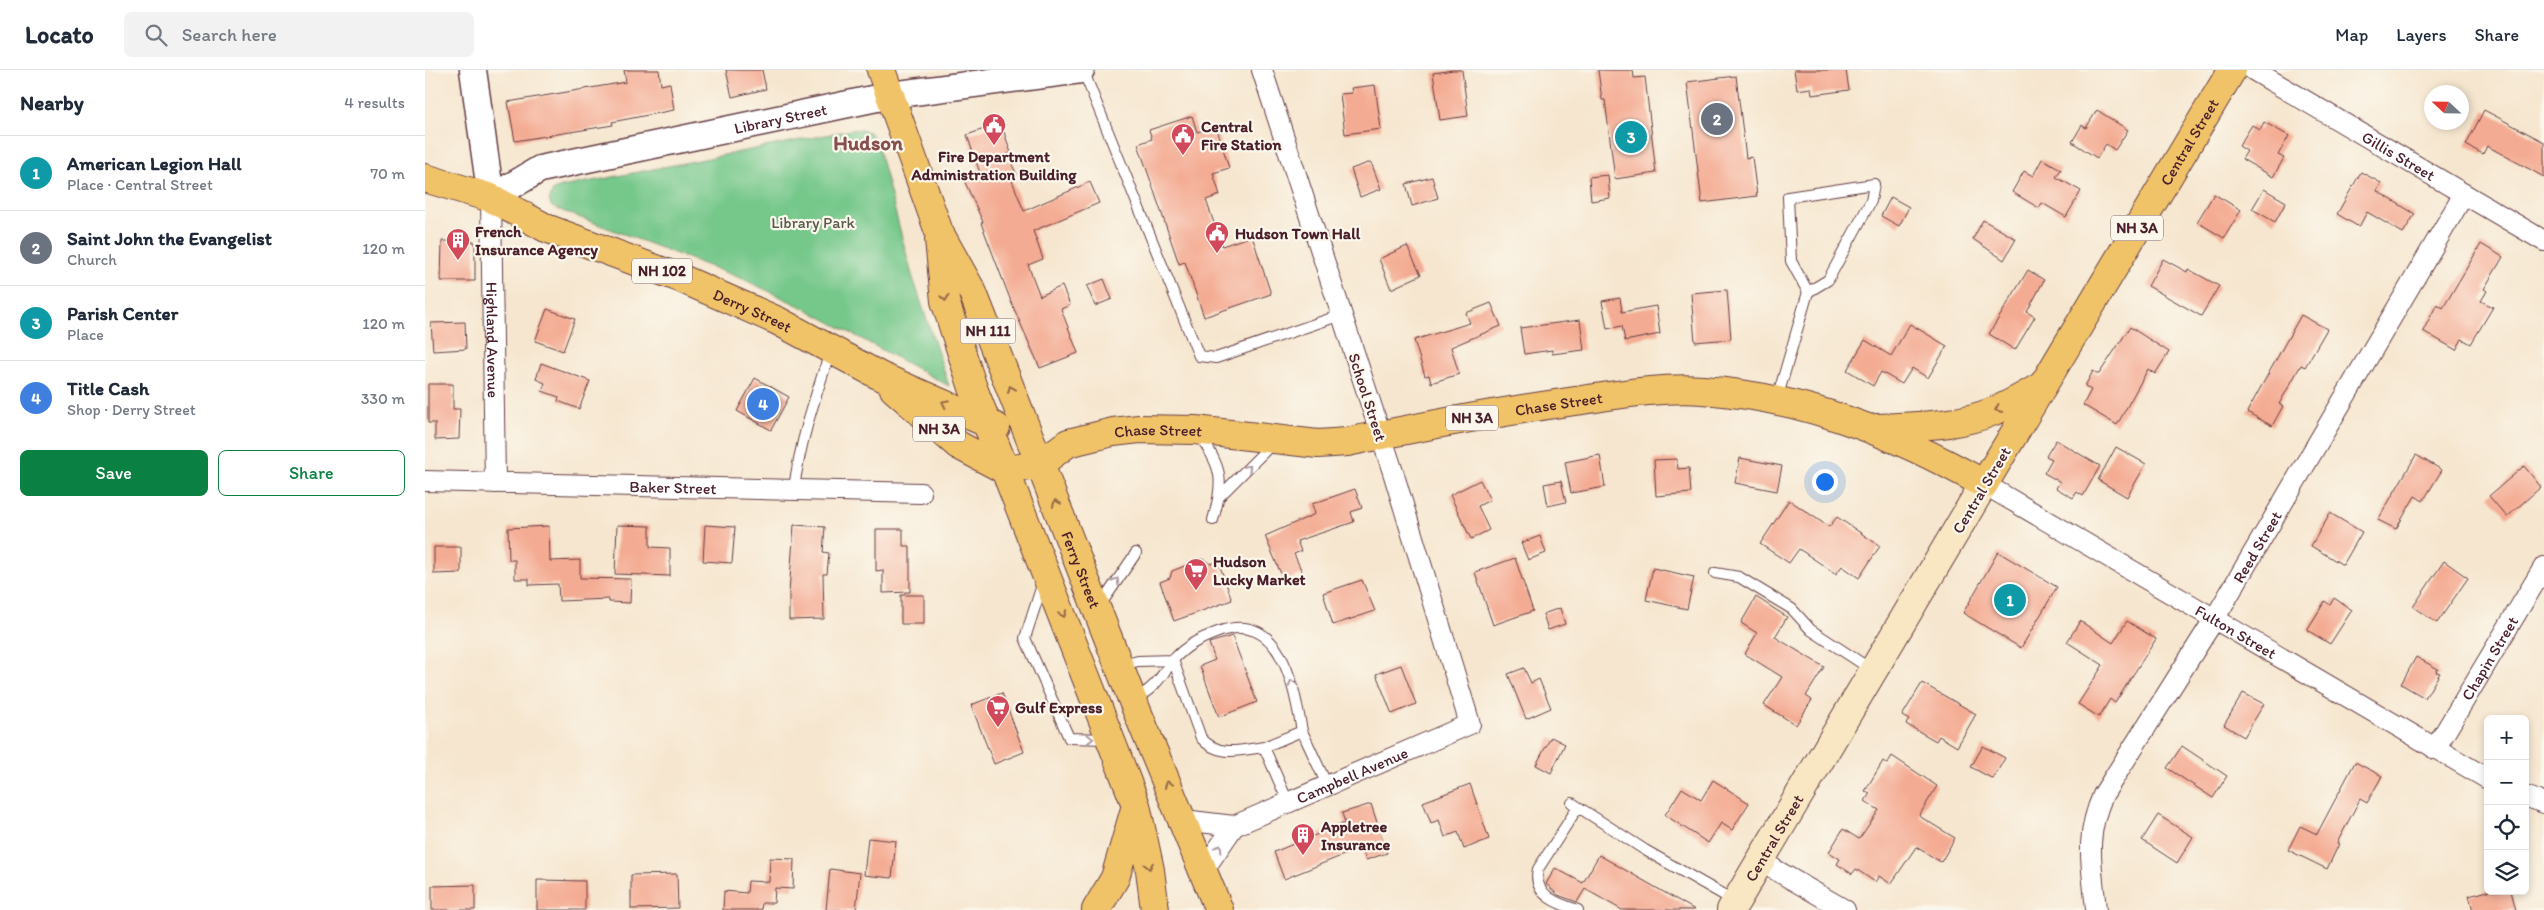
<!DOCTYPE html>
<html lang="en">
<head>
<meta charset="utf-8">
<style>
  body { margin:0; font-family:Itim,sans-serif; background:#f2f2f3; color:#1f2937 }
  .controls { position:absolute; right:15px; bottom:15px; display:grid; overflow:hidden; border-radius:8px; box-shadow:0 2px 8px #0003 }
  .controls button { width:45px; height:45px; display:grid; place-items:center; padding:0; border:0; border-bottom:1px solid #e0e1e3; background:#fff; color:#1f2937; font:25px sans-serif }
  .compass { position:absolute; left:1999px; top:15px; width:45px; height:45px; border-radius:50%; background:#fff; box-shadow:0 2px 8px #0003; rotate:292deg }
  .you { position:absolute; left:1399px; top:411px; width:18px; height:18px; margin:-12px; border:4px solid #fff; border-radius:50%; background:#1a73e8; box-shadow:0 0 0 8px #1a73e833 }
  .badge { display:grid; place-items:center; width:32px; height:32px; border-radius:50%; background:#0b8043; color:#fff; font-size:16px; font-weight:700 }
  .pin { position:absolute; translate:-50% -50%; border:2px solid #fff; box-shadow:0 1px 5px #0006 }
  .list { margin:0; padding:0; list-style:none }
  h2 { display:flex; justify-content:space-between; align-items:center; height:65px; margin:0; padding:0 20px; font-size:21px }
  h2 small { font-size:16px; font-weight:400; color:#747a83 }
  .list li { display:grid; grid-template-columns:32px 1fr auto; gap:15px; align-items:center; box-sizing:border-box; height:75px; padding:0 20px; border-top:1px solid #e0e1e3 }
  .list b { display:block; font-size:19px; white-space:nowrap }
  .list p { margin:0; font-size:16px; white-space:nowrap; color:#747a83 }
  .list em { font-size:16px; font-style:normal; color:#747a83 }
  .actions { display:flex; gap:10px; padding:15px 20px }
  .actions a { flex:1; padding:11px 0; border:1px solid #0b8043; border-radius:8px; text-align:center; font-size:18px; color:#0b8043 }
  .actions .main { background:#0b8043; color:#fff }
  .icon { flex:none; width:28px; height:28px; fill:none; stroke:currentColor; stroke-width:2; stroke-linecap:round; stroke-linejoin:round }
  .map { position:relative; flex:none; width:2119px; height:840px; overflow:hidden }
  header { display:flex; align-items:center; gap:30px; box-sizing:border-box; height:70px; padding:0 25px; background:#fff; border-bottom:1px solid #e0e1e3 }
  header strong { font-size:24px }
  nav { display:flex; gap:28px; margin-inline-start:auto; font-size:18px }
  .search { width:350px; height:45px; background:#f2f2f3; display:flex; align-items:center; gap:12px; box-sizing:border-box; padding:0 18px; border-radius:8px; color:#747a83; font-size:19px }
  main { display:flex }
  aside { flex:1; background:#fff }
  .map>svg:first-child { display:block }
</style>
</head>
<body>
<header>
<strong>Locato</strong>
<div class="search"><svg class="icon" aria-label="search" viewBox="0 0 24 24"><circle cx="10" cy="10" r="6"/><path d="M15 15l6 6"/></svg>Search here</div>
<nav><a>Map</a><a>Layers</a><a>Share</a></nav>
</header>
<main>
<aside>
<h2>Nearby<small>4 results</small></h2>
<ul class="list">
<li><span class="badge" style="background:#0f9aa8">1</span><div><b>American Legion Hall</b><p>Place · Central Street</p></div><em>70 m</em></li>
<li><span class="badge" style="background:#6b7280">2</span><div><b>Saint John the Evangelist</b><p>Church</p></div><em>120 m</em></li>
<li><span class="badge" style="background:#0f9aa8">3</span><div><b>Parish Center</b><p>Place</p></div><em>120 m</em></li>
<li><span class="badge" style="background:#3f7fe0">4</span><div><b>Title Cash</b><p>Shop · Derry Street</p></div><em>330 m</em></li>
</ul>
<div class="actions"><a class="main">Save</a><a>Share</a></div>
</aside>
<div class="map">
<svg width="2119" height="840" viewBox="0 0 2119 840">
  <rect width="100%" height="100%" fill="#fbf7ec"/>
  <filter id="ink" filterUnits="userSpaceOnUse"><feTurbulence type="fractalNoise" baseFrequency=".02" numOctaves="2"/><feDisplacementMap in="SourceGraphic" scale="10" xChannelSelector="R" yChannelSelector="G"/><feConvolveMatrix kernelMatrix="1 2 1 2 8 2 1 2 1" color-interpolation-filters="sRGB"/></filter>
  <filter id="wash" filterUnits="userSpaceOnUse"><feTurbulence type="fractalNoise" baseFrequency=".0096" numOctaves="4" result="noise"/><feDisplacementMap in="SourceGraphic" scale="20" xChannelSelector="R" yChannelSelector="G"/><feGaussianBlur stdDeviation="1.12" result="paint"/><feColorMatrix in="noise" values="0 0 0 0 0 0 0 0 0 0 0 0 0 0 0 0 0 1.4 0 .05"/><feComposite in="paint" operator="in"/></filter>
  <g filter="url(#wash)">
    <rect width="100%" height="100%" fill="#f6e6cf"/>
    <path fill="#74c78a" stroke="#5f735a" d="M431,59L444,62L452,73L487,205L524,316L381,239L318,209L127,137L124,131L128,120L137,117Z"/>
    <g id="blocks">
      <path fill="#f4ab93" d="M199,0H234L236,15L245,13L249,40L187,52L188,55L90,71L83,32L201,12Z
        M301,0H337L341,19L307,27Z
        M1028,0H1037L1043,46L1015,50L1008,3Z
        M1173,0H1208L1209,8L1220,7L1231,103L1190,109L1180,30H1177Z
        M1369,0H1421L1424,20L1387,25L1386,18L1372,20Z
        M1311,6L1321,88L1327,87L1332,126L1277,133L1262,12Z
        M950,15L956,59L920,64L915,24L927,23L926,18Z
        M1672,40L1703,60L1690,80L1681,74L1672,88L1647,72L1657,55L1661,58Z
        M2059,40L2119,72V107L2062,76L2058,84L2041,75Z
        M767,46L772,62L791,56L804,98L788,103L795,125L781,130L797,176L827,166L846,224L779,247L760,192L754,194L713,74L727,69L724,60Z
        M1839,52L1864,66L1853,85L1859,88L1848,107L1817,89L1822,81L1814,76L1827,55L1835,60Z
        M576,53L586,83L582,84L592,105L586,108L599,141L665,112L674,133L608,161L618,189L603,195L615,226L637,216L645,235L636,239L653,283L615,298L587,234L556,153L558,152L539,110L555,103L542,65Z
        M1617,89L1636,99L1631,107L1656,121L1641,147L1617,133L1614,138L1587,122L1599,101L1608,106Z
        M946,92L956,119L935,127L926,99Z
        M1936,102L1956,113L1952,121L1990,144L1978,163L1942,142L1934,157L1912,144Z
        M1183,105L1185,128L1166,131L1164,107Z
        M1007,107L1013,128L987,136L981,114Z
        M1839,119L1861,132L1850,152L1827,139Z
        M1789,124L1816,140L1799,168L1772,152Z
        M1466,127L1484,137L1474,156L1456,146Z
        M1558,150L1591,169L1579,190L1548,169Z
        M17,171L50,172V211H16Z
        M2056,174L2078,187L2059,219L2062,221L2056,231L2068,237L2046,274L2037,269L2031,280L1998,261L2012,234L2018,238Z
        M982,176L996,205L966,219L954,189Z
        M1738,189L1762,202L1763,199L1794,216L1776,246L1723,216Z
        M1603,200L1619,210L1602,242L1610,247L1590,280L1564,264Z
        M679,209L687,229L670,236L662,216Z
        M1302,220L1306,269L1270,272L1266,223Z
        M1195,228L1197,242L1231,236L1235,264L1200,271L1197,256L1182,259L1177,231Z
        M1066,233L1076,256L1026,277L1034,304L1006,313L1004,305L1000,306L989,270L1045,253L1041,243Z
        M122,239L150,249L138,281L110,271Z
        M1876,245L1902,259L1880,297L1876,295L1854,334L1858,336L1847,356L1822,342Z
        M1155,250L1159,280L1127,284V280L1099,284L1095,258Z
        M40,252L41,279L8,281L6,253Z
        M1485,254L1522,276L1503,308L1487,298L1477,314L1456,302L1448,316L1422,300L1440,270L1466,286Z
        M1705,257L1744,282L1730,304L1723,299L1692,355L1658,335L1666,320L1660,316L1668,301L1674,304Z
        M116,293L165,311L154,339L133,331L134,327L117,321L120,313L111,309Z
        M330,308L364,327L346,360L312,341Z
        M3,314H28V339H35L34,369L10,370V353H3Z
        M1631,370L1675,396L1658,426L1652,422L1648,428L1631,418L1635,412L1619,403L1627,389L1621,386Z
        M1691,377L1721,394L1702,427L1673,410Z
        M1175,385L1180,417L1146,423L1140,392Z
        M1991,385L2017,400L1998,431L1990,426L1971,459L1953,450Z
        M1315,388L1357,396L1352,421L1310,413Z
        M1252,389L1253,399L1264,398L1266,423L1231,426L1229,390Z
        M2099,396L2116,417L2082,447L2064,426Z
        M1055,410L1065,430L1053,436L1064,460L1046,469L1025,425Z
        M1136,411L1141,432L1123,436L1119,414Z
        M930,419L937,438L926,442L929,452L872,471L876,481L869,484L878,504L859,511L840,466L890,444L887,434Z
        M1364,430L1404,457L1412,447L1455,476L1434,508L1417,496L1411,504L1374,479L1364,493L1335,474Z
        M1905,443L1937,462L1918,495L1886,476Z
        M192,455L225,456V477L245,478V506L190,504Z
        M280,455L310,457L307,493L278,491Z
        M369,455L400,457L398,482L404,483L402,504H398L399,549L364,550V523Z
        M124,456L125,491L155,490V508L206,509L205,533L184,532V529L134,531L133,514L104,515V509H90V490H84L83,458Z
        M451,459H478V476H485V522L458,523V500L451,501Z
        M1115,466L1121,483L1103,490L1096,473Z
        M9,477H36V503L9,504Z
        M1573,482L1632,517L1596,578L1538,543Z
        M1090,488L1108,541L1068,555L1050,502Z
        M777,489L786,494L793,491L807,530L749,551L735,512L745,508L747,501Z
        M2019,491L2043,508L2012,553L1988,537Z
        M1228,498L1269,507L1262,539L1221,530Z
        M937,510L950,541L908,555L898,523Z
        M476,525H499V554H476Z
        M1331,527L1362,547L1350,567L1399,597L1381,626L1387,630L1371,655L1339,635L1357,607L1320,584L1332,563L1316,553Z
        M1909,528L1927,540L1905,574L1882,560L1900,531L1905,535Z
        M1135,538L1140,554L1123,560L1118,544Z
        M1655,551L1688,573L1702,551L1731,569L1690,633L1685,629L1674,647L1653,634L1678,595L1642,572Z
        M807,566L832,632L794,647L775,596L790,590L784,573Z
        M1991,587L2013,599L2011,602L2015,603L2000,628L1976,614Z
        M976,595L991,634L967,644L951,604Z
        M1099,598L1106,613L1114,609L1126,638L1101,649L1083,604Z
        M1497,613L1551,644L1532,677L1514,666L1511,671L1481,654L1484,650L1477,646Z
        M577,623L599,682L569,694L546,635Z
        M1818,623L1839,634L1819,667L1799,655Z
        M1126,667L1140,674L1126,703L1111,695Z
        M1558,676L1580,688L1568,709L1546,697Z
        M1757,676L1802,706L1788,728L1742,698Z
        M1467,686L1512,716L1494,746L1530,768L1516,792L1491,777L1466,814L1454,806L1450,812L1431,799L1427,804L1412,794L1415,789L1404,782L1418,759L1434,769L1454,740L1440,731L1445,723L1440,721L1458,691L1462,694Z
        M1930,692L1957,706L1942,733L1935,729L1912,773L1914,774L1902,799L1863,780L1875,756L1892,764Z
        M1288,710L1324,733L1307,760L1296,753L1283,773L1240,745L1257,718L1276,730Z
        M1045,714L1064,769L1039,779L1033,762L1020,767L1014,750L1006,753L998,732Z
        M946,734L962,783L941,790L936,778L859,809L849,782L920,753L917,743Z
        M1733,745L1768,767L1752,793L1717,770Z
        M443,768L471,771L467,808L439,805Z
        M1174,785L1270,840H1197L1160,819L1152,832L1133,825L1121,814L1130,798L1158,813Z
        M345,788L369,789L368,819L350,818L349,833H337L336,840H298L299,821L322,823L323,811L344,812Z
        M405,799L435,803L431,840H401Z
        M252,804L253,838L206,839V805Z
        M112,810L160,811V840H112Z
        M50,815V840H7V816Z
        M2063,821H2086L2091,840H2048L2044,826Z"/>
    </g>
  </g>
  <g filter="url(#ink)">
    <use href="#blocks" fill-opacity="0" stroke="#643d44" stroke-width="1"/>
    <g fill="none" stroke-linecap="round" stroke-linejoin="round">
      <g stroke="#643d44" stroke-width="12">
        <path id="service" d="M658,0L774,286L791,288L916,245
          M1352,329L1383,222L1403,210L1446,131L1449,114L1363,127L1366,191L1383,222
          M774,365C798,398 799,411 788,450
          M369,419C375,371 390,328 405,282
          M794,427L848,373
          M1290,503L1314,507L1367,539L1386,560L1447,600
          M618,512L600,568L644,668L684,669
          M674,537L711,483
          M694,596L713,591L748,590C762,575 774,569 793,562C857,539 869,618 877,661
          M708,629C727,622 737,606 748,590L776,668C794,688 816,680 839,677L863,732
          M839,677L877,661L902,715
          M1147,733L1220,780L1311,832
          M1153,737L1113,799C1107,825 1133,834 1153,840"/>
      </g>
      <g stroke="#643d44" stroke-width="22">
        <g id="minor">
          <path id="s1" d="M1828,0L2119,171"/>
          <path id="s2" d="M66,128L70,413"/>
          <path id="s3" d="M0,411L496,423"/>
          <path id="s4" d="M1559,414L2063,709"/>
          <path id="s5" d="M2010,679L2119,497"/>
          <path d="M2100,726L2119,733"/>
          <path id="s6" d="M758,750L809,756L1045,654L968,402L837,0"/>
          <path d="M1335,791L1420,840"/>
          <path d="M778,801L809,756"/>
          <path id="s7" d="M1671,840C1667,795 1659,768 1678,725L1790,548L2039,124"/>
        </g>
      </g>
      <g stroke="#643d44" stroke-width="29">
        <g id="tertiary">
          <path id="s8" d="M48,0L66,128L115,99L466,25L656,0"/>
        </g>
      </g>
      <g stroke="#643d44" stroke-width="30">
        <g id="secondary">
          <path id="s9" d="M1306,840L1559,414"/>
        </g>
      </g>
      <g stroke="#643d44" stroke-width="30">
        <g id="primary">
          <path id="s10" d="M456,0L514,162L548,223L707,629L794,840"/>
          <path id="s11" d="M0,108L66,128L121,158L255,208L353,251L455,306L571,357"/>
          <path d="M514,169L520,231L548,318L711,735L725,800L730,840"/>
          <path d="M469,319L533,375L582,401"/>
          <path d="M1451,358C1491,356 1531,357 1569,341C1585,335 1601,325 1617,316"/>
          <path id="s12" d="M582,401L616,393L643,373L688,362L714,359L770,360L893,374L922,372C997,356 1073,342 1150,331C1192,325 1235,317 1278,320C1379,327 1471,364 1559,414L1807,0"/>
          <path d="M671,840L690,808L710,739"/>
        </g>
      </g>
      <use href="#service" stroke="#fff" stroke-width="10"/>
      <use href="#minor" stroke="#fff" stroke-width="20"/>
      <use href="#tertiary" stroke="#fff" stroke-width="26"/>
      <use href="#secondary" stroke="#f9e7c3" stroke-width="28"/>
      <use href="#primary" stroke="#f1c369" stroke-width="28"/>
    </g>
    <defs><path id="oneway-chevron" d="M-2-3.5L2.5 0L-2 3.5" fill="none" stroke-width="1.6" stroke-linecap="round" stroke-linejoin="round" transform="scale(1.25)"/></defs>
    <g stroke="#956947">
      <use href="#oneway-chevron" transform="translate(520 228) rotate(80)"/>
      <use href="#oneway-chevron" transform="translate(586 319) rotate(-112)"/>
      <use href="#oneway-chevron" transform="translate(520 333) rotate(-154)"/>
      <use href="#oneway-chevron" transform="translate(1573 339) rotate(155)"/>
      <use href="#oneway-chevron" transform="translate(631 433) rotate(-111)"/>
      <use href="#oneway-chevron" transform="translate(638 544) rotate(69)"/>
      <use href="#oneway-chevron" transform="translate(743 714) rotate(-113)"/>
      <use href="#oneway-chevron" transform="translate(724 796) rotate(79)"/>
    </g>
    <g stroke="#ae9aa0">
      <use href="#oneway-chevron" transform="translate(823 398) rotate(-45)"/>
      <use href="#oneway-chevron" transform="translate(691 511) rotate(-57)"/>
      <use href="#oneway-chevron" transform="translate(867 613) rotate(-106)"/>
      <use href="#oneway-chevron" transform="translate(665 669) rotate(1)"/>
      <use href="#oneway-chevron" transform="translate(794 778) rotate(-56)"/>
    </g>
  </g>
  <defs>
    <g id="civic-pin" transform="scale(1.25)"><path d="M0 17L-7.5 6A9.5 9.5 0 1 1 7.5 6Z" fill="#d1495b" stroke="#fbf7ec"/><path d="M-.6-6.5H3V-4.5H.6V-3L4-1V1h2V6H-6V1h2V-1L-.6-3ZM-1.2 2.5V6h2.4V2.5Z" fill="#fff"/></g>
    <g id="building-pin" transform="scale(1.25)"><path d="M0 17L-7.5 6A9.5 9.5 0 1 1 7.5 6Z" fill="#d1495b" stroke="#fbf7ec"/><path d="M-4-6H4V6H1V3H-1V6H-4ZM-2.5-4.3h1.7v1.8h-1.7ZM.8-4.3h1.7v1.8H.8ZM-2.5-1h1.7V.8h-1.7ZM.8-1h1.7V.8H.8Z" fill="#fff"/></g>
    <g id="supermarket-pin" transform="scale(1.25)"><path d="M0 17L-7.5 6A9.5 9.5 0 1 1 7.5 6Z" fill="#d1495b" stroke="#fbf7ec"/><path d="M-6-5.5h2.5l.6 2H6L4.5 2H-2.5L-4.4-4H-6ZM-1.5 3.2a1.3 1.3 0 1 0 .1 0ZM3 3.2a1.3 1.3 0 1 0 .1 0Z" fill="#fff"/></g>
  </defs>
  <g fill-rule="evenodd">
    <use href="#civic-pin" x="569" y="55"/>
    <use href="#civic-pin" x="758" y="65"/>
    <use href="#civic-pin" x="792" y="163"/>
    <use href="#building-pin" x="33" y="170"/>
    <use href="#supermarket-pin" x="771" y="500"/>
    <use href="#supermarket-pin" x="573" y="637"/>
    <use href="#building-pin" x="878" y="765"/>
  </g>
  <g text-anchor="middle" stroke-width="4.5" stroke-linejoin="round" paint-order="stroke">
    <g fill="#fbf7ec" stroke="#7f6065" stroke-width="1">
      <rect x="1686" y="145.5" width="52" height="25" rx="4"/>
      <rect x="207" y="188.5" width="60" height="25" rx="4"/>
      <rect x="535.5" y="248.5" width="55" height="25" rx="4"/>
      <rect x="1021" y="335.5" width="52" height="25" rx="4"/>
      <rect x="488" y="346.5" width="52" height="25" rx="4"/>
    </g>
    <g font-size="15" font-weight="bold" fill="#4a1f2b">
      <text x="1712" y="163">NH 3A</text>
      <text x="237" y="206">NH 102</text>
      <text x="563" y="266">NH 111</text>
      <text x="1047" y="353">NH 3A</text>
      <text x="514" y="364">NH 3A</text>
    </g>
    <g font-size="16" fill="#4a1f2b" stroke="#fbf7ec">
      <text dy="6" stroke="none"><textPath href="#s8" startOffset="432">Library Street</textPath></text>
      <text dy="6" stroke="none"><textPath href="#s12" startOffset="1408">Central Street</textPath></text>
      <text dy="6" stroke="none"><textPath href="#s1" startOffset="169">Gillis Street</textPath></text>
      <text dy="6" stroke="none"><textPath href="#s11" startOffset="354">Derry Street</textPath></text>
      <text dy="6" stroke="none"><textPath href="#s2" startOffset="142">Highland Avenue</textPath></text>
      <text transform="translate(943 327) rotate(72)" y="6">School Street</text>
      <text dy="6" stroke="none"><textPath href="#s12" startOffset="565">Chase Street</textPath></text>
      <text dy="6" stroke="none"><textPath href="#s12" startOffset="160">Chase Street</textPath></text>
      <text dy="6" stroke="none"><textPath href="#s3" startOffset="248">Baker Street</textPath></text>
      <text transform="translate(1556 420) rotate(-59)" y="6">Central Street</text>
      <text dy="6" stroke="none"><textPath href="#s7" startOffset="409">Reed Street</textPath></text>
      <text dy="6" stroke="none"><textPath href="#s10" startOffset="539">Ferry Street</textPath></text>
      <text dy="6" stroke="none"><textPath href="#s4" startOffset="292">Fulton Street</textPath></text>
      <text dy="6" stroke="none"><textPath href="#s5" startOffset="106">Chapin Street</textPath></text>
      <text dy="6" stroke="none"><textPath href="#s6" startOffset="180">Campbell Avenue</textPath></text>
      <text dy="6" stroke="none"><textPath href="#s9" startOffset="84">Central Street</textPath></text>
    </g>
    <g font-size="16" font-weight="bold" fill="#4a1f2b" stroke="#fbf7ec" text-anchor="start">
      <text x="776" y="62">Central<tspan x="776" dy="18">Fire Station</tspan></text>
      <text x="569" y="92" text-anchor="middle">Fire Department<tspan x="569" dy="18">Administration Building</tspan></text>
      <text x="50" y="167">French<tspan x="50" dy="18">Insurance Agency</tspan></text>
      <text x="810" y="169">Hudson Town Hall</text>
      <text x="788" y="497">Hudson<tspan x="788" dy="18">Lucky Market</tspan></text>
      <text x="590" y="643">Gulf Express</text>
      <text x="896" y="762">Appletree<tspan x="896" dy="18">Insurance</tspan></text>
    </g>
    <g font-size="16" fill="#595a4c" stroke="#fbf7ec">
      <text x="388" y="158">Library Park</text>
    </g>
    <g font-size="21" font-weight="bold" fill="#86504f" stroke="#fbf7ec">
      <text x="443" y="80">Hudson</text>
    </g>
  </g>
</svg>
<div class="controls">
<button>+</button>
<button>−</button>
<button><svg class="icon" aria-label="locate" viewBox="0 0 24 24"><circle cx="12" cy="12" r="6"/><path d="M12 2v4M12 18v4M2 12h4M18 12h4"/></svg></button>
<button><svg class="icon" aria-label="layers" viewBox="0 0 24 24"><path d="M12 4l9 5-9 5-9-5zM3 14l9 5 9-5"/></svg></button>
</div>
<svg class="compass" viewBox="-18 -18 36 36"><path d="M0-13l5 13h-10z" fill="#e53935"/><path d="M0 13l5-13h-10z" fill="#747a83"/></svg>
<div class="you"></div>
<div class="pin badge" style="left:1585px;top:530px;background:#0f9aa8">1</div>
<div class="pin badge" style="left:1292px;top:49px;background:#6b7280">2</div>
<div class="pin badge" style="left:1206px;top:67px;background:#0f9aa8">3</div>
<div class="pin badge" style="left:338px;top:334px;background:#3f7fe0">4</div>
</div>
</main>
</body>
</html>
